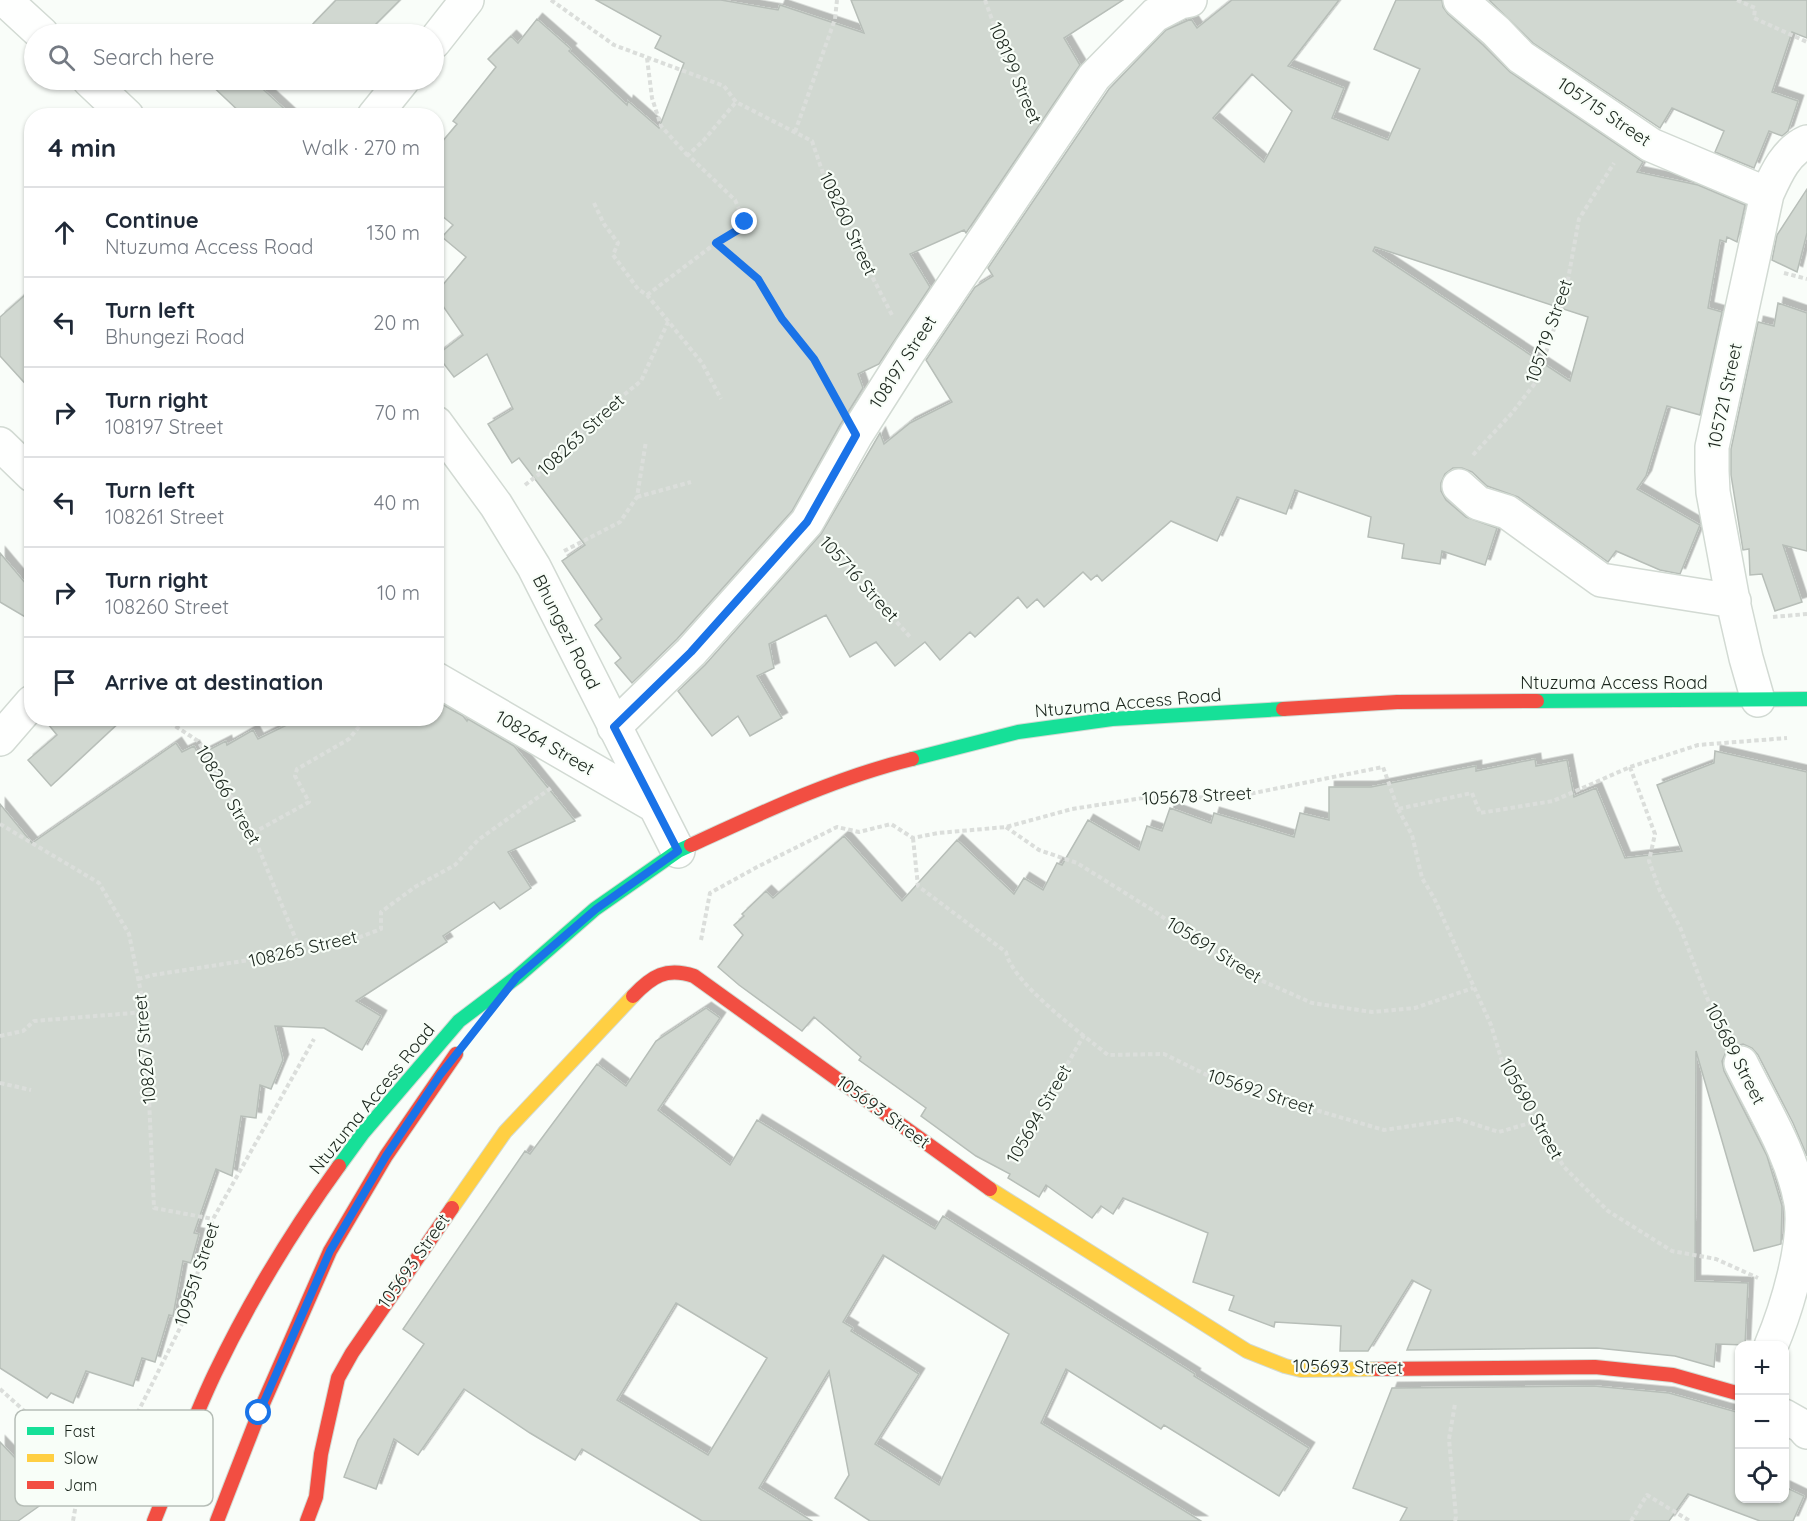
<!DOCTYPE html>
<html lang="en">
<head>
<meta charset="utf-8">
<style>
  body { margin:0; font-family:Quicksand,sans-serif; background:#f6f6f7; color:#1f2937 }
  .controls { position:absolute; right:18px; bottom:18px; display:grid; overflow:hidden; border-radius:12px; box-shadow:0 2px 4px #0004 }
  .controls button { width:54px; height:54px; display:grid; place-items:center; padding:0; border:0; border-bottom:2px solid #e0e1e3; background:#fff; color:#1f2937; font:30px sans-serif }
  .stop { position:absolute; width:18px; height:18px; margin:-14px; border:4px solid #1a73e8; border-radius:50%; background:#fff }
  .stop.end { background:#1a73e8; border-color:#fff; box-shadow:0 2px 6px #0008 }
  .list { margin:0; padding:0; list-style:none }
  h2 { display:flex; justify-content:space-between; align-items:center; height:78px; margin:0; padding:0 24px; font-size:26px }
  h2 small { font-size:20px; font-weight:400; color:#747a83 }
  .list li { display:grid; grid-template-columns:39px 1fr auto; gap:18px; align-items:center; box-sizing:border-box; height:90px; padding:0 24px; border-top:2px solid #e0e1e3 }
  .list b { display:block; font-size:22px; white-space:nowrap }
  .list p { margin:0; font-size:20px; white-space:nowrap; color:#747a83 }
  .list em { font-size:20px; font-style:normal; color:#747a83 }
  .icon { flex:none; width:33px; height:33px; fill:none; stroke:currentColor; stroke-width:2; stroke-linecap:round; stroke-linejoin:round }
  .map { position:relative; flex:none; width:1807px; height:1521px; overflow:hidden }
  .search { position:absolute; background:#fff; box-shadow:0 2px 4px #0004; left:24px; top:24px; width:420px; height:66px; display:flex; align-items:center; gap:15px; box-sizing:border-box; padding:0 21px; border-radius:33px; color:#747a83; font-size:22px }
  .panel { position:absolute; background:#fff; box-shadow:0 2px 4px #0004; left:24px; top:108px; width:420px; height:618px; border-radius:24px }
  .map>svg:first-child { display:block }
</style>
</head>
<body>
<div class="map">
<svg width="1807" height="1521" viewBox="0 0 1807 1521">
  <defs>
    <filter id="shadow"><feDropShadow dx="5.5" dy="-5.5" stdDeviation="0" flood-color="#0004"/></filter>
  </defs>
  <rect width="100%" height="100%" fill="#f9fdf9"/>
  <path fill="#d1d8d1" stroke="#b7beb8" stroke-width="1.5" fill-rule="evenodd" filter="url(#shadow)" d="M336,0H400L366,34H316L309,28Z
    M596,0H721L778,10L780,5L864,33L851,0H1123L1064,38L1080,65L966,233L964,230L910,254L930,287L879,364L858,374L863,388L840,425L792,511L677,639L632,683L615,663L621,658L595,625L602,619L562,561L585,545L519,458L512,463L488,424L513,409L487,354L454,377L437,355L463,335L443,306L436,302V293L466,257L442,237L453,225L436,211V149L457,124L453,121L496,67L488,59L511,36L518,43L537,19L571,49L569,51L627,105L628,101L659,128L684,63L655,48L661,36Z
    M1232,0H1339L1288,66L1344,88L1332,118L1388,140L1420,69L1374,49L1396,0H1442L1443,7L1448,14L1483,45L1510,72L1643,162L1637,172L1698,185L1745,205L1737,242L1727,237L1726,242L1720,240L1708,308L1722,312L1700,415L1667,406L1646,476L1637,489L1700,525L1680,574L1660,570L1616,551L1608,562L1518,497L1487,486L1472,472L1462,468H1453L1445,474L1441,483V491L1446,500L1466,517L1497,528L1485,565L1442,551L1440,564L1402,558L1404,544L1368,537L1371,517L1295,490L1286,514L1237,497L1217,541L1171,521L1102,581L1097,575L1091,580L1083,572L1044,607L1037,599L1027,608L1018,597L975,637L970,632L940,660L925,642L895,666L876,642L850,657L826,615L769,644L774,668L757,676L782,718L750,736L738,716L712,736L678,691L705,665L821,534L880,433L884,444L910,423L952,402L926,360L975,287L993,276L988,268L1109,89L1166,30L1191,19L1197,28ZM1252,74L1292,111L1264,162L1213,118ZM1375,247L1588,317L1570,381L1373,251Z
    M1489,0H1807V38L1792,32L1772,92L1798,101L1788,131L1782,136L1769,131L1754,168L1715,152L1724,131L1672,108L1660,128L1533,43Z
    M206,80H253L292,116H244Z
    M1807,189V233L1797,272L1772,260L1777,235Z
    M32,289V391L0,356V317Z
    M1778,303L1807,313V551L1783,545L1802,602L1775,611L1762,574L1750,575L1749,549L1743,550L1731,475V449L1758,322L1774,326Z
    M0,553L32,591V621L0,602Z
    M436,701L463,716L467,721L468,719L514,746L575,821L508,852L531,888L500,909L494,902L443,936L447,942L356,1001L381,1016L362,1050L324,1028L275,1026L283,1060L271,1089L260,1085L256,1118L241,1116L232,1176L216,1169L194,1233L199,1234L191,1263L183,1261L173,1316L169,1315L155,1362L142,1358L133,1386L86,1371L73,1403L51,1393L47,1398L0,1368V804L32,843L176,743L182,752L194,746L199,755L226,741L227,745L253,730L258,739L301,718H436Z
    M43,718H124L51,786L28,760L57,735Z
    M1715,751L1807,772V1156L1793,1123L1758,1055L1752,1048L1743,1044L1732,1047L1726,1052L1722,1061L1724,1071L1767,1156L1782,1206L1781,1244L1754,1251L1696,1051L1695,1281L1748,1283L1745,1345L1716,1344L1714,1367L1675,1356L1597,1348L1407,1350L1431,1290L1412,1280L1368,1351H1340L1341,1326L1275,1322L1274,1327L1229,1310L1234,1296L1193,1282L1208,1233L1123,1198L1113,1214L1101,1206L1092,1218L1046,1185L1039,1197L1008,1178L1010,1174L976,1156L921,1116L926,1108L859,1060L861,1057L814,1017L802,1031L739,985L718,967L743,935L734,925L744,916L742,914L766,891L773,898L844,836L902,901L957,840L1014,894L1024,878L1043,890L1057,863L1062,865L1088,820L1139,850L1147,826L1162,831L1170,808L1211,823L1214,813L1294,837L1300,813L1329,820V787H1371L1476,766V771L1535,759L1536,766L1567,760L1574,797L1596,788L1625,858L1682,851L1657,785L1714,763Z
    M706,1008L720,1018L658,1110L730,1165L757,1120L935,1229L943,1216L1195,1374L1194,1376L1309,1448L1279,1496L1164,1425L1161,1429L1066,1369L1041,1423L1201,1521H870L835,1498L849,1475L829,1371L759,1488L812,1521H702L582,1449L575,1460L530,1433L464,1389L418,1455L394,1439L376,1489L344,1477L358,1440L424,1344L403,1329L525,1151L530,1154L597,1064L626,1086L656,1041ZM883,1255L1009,1334L939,1485L875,1444L919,1374L851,1331L853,1328L843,1322ZM676,1303L767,1358L708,1455L617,1400Z
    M1594,1386L1669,1393L1740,1413V1498H1785V1487L1804,1496L1793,1521H1760L1688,1494L1669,1521H1400L1407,1508L1353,1488L1392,1388Z
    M0,1442L52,1497L18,1521H0Z"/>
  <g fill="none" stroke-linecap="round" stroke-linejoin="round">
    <g stroke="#d2dad3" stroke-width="36">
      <path id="street" d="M5,0L42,34
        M1460,0L1496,31L1521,57L1651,145L1767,194
        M434,42L467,0
        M89,80L127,116
        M374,116L403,80
        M436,423L496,505L534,567L678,851
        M0,444L32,475
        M1459,486L1478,503L1507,512L1601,580L1734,601
        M436,679L655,806
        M1758,700L1746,658L1734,606L1713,492L1712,471V447L1767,194C1776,174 1786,151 1807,142
        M614,727L691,652L807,522L856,435L910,350L1094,77L1155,15L1180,2L1190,0
        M0,739L32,702
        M1741,1063C1763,1108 1792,1153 1801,1203C1807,1242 1787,1308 1771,1346
        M1784,1416L1802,1426L1807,1432"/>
    </g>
    <g stroke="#d2dad3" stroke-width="16">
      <path id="fast" d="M1537,701L1807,699
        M912,759L1018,732L1112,719L1283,709
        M339,1166L363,1133L459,1021L517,977L595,909L678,851L691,845"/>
    </g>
    <g stroke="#d2dad3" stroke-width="16">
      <path id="slow" d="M990,1189L1247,1351L1285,1366L1301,1370L1376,1369
        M452,1208L505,1132L633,996"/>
    </g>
    <g stroke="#d2dad3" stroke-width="16">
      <path id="jam" d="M1283,709L1397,702L1537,701
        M691,845C763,812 835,778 912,759
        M633,996C652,976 666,967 694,976L990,1189
        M1376,1369L1595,1367L1673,1375L1740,1394
        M154,1521C174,1472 192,1421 215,1373C250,1300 292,1231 339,1166
        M217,1521L259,1413L330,1251L386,1156L456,1054
        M307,1521L316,1497L321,1454L338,1378L352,1353L452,1208"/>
    </g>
    <path stroke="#dbdedb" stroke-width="4" stroke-dasharray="4.5 3" stroke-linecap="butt" d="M551,0L614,45L724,86L736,102L812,141L831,197L892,315
      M985,0L1000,42L1029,107
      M1737,0L1755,8L1754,18L1807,42
      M647,58L652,98L661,126L688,156
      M795,132L835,19L837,0
      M594,203L604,224L618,243L613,255L638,289L647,295L702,363L721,399
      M716,243L758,279L781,319L814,359L836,400
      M1784,273L1807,279
      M647,295L716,243L740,228L745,223L735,200L688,155L704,140L736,102
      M1473,455L1512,413L1536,382L1565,296L1579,219L1614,163
      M525,485L560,458L589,423L641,381L668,322
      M637,497L691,482
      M832,549L910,637
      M564,551L620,522L637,497L646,441
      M1773,617L1807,614
      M163,718L198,741L252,832L301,952
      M1630,767L1655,834L1649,861L1660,891L1680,927L1708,1000L1724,1034
      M1398,809L1412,835L1422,878L1434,898L1491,1025L1504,1068L1564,1167L1608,1211L1672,1251L1716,1259L1758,1278
      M0,824L99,883L129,934L145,1012L154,1208L213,1219
      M1006,827L1039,850L1077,863L1154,911L1240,971L1312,1003L1372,1012L1415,1008L1473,988
      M253,833L309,802L295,776L297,769L349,739L366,718
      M913,838L918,886L1006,952C1012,983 1082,1034 1108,1055L1164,1054L1223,1083L1384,1130L1458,1119L1499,1132L1537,1121
      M701,940L710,893L759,866L837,827L859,832L891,824L913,838L938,833L1006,827L1072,809L1143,798L1234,797L1383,767L1398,809L1472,793L1480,813L1553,801L1630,767L1698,745L1787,738
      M138,979L153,975L301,952L342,944L381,929V912L415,887L455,865L478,840L551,788
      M0,1036L23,1031L34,1021L145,1012
      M0,1083L31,1090
      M1011,1162L1084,1035
      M0,1389L83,1464L73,1521
      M83,1464L134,1420L184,1320L213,1219L314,1039
      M1455,1521L1456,1517L1449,1439L1455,1404
      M1631,1521L1647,1495L1690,1521"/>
    <use href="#street" stroke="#fefffe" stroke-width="33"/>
    <use href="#fast" stroke="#16e098" stroke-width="14"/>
    <use href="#slow" stroke="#ffcf43" stroke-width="14"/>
    <use href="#jam" stroke="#f24e42" stroke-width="14"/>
  </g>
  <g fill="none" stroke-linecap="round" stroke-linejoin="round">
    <path stroke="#1a73e8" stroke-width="8" d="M259,1413L330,1251L386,1156L440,1075L517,977L596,909L678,851L614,727L691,652L807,522L856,435L814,359L782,319L758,279L716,243L741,228L745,222"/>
  </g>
  <g text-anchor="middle" stroke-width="4.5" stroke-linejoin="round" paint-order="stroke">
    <g font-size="18" fill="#1a251c" stroke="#f8fef8">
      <text transform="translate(1015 73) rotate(67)" y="6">108199 Street</text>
      <text transform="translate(1604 112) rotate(34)" y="6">105715 Street</text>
      <text transform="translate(848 224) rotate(65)" y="6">108260 Street</text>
      <text transform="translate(1549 331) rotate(-71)" y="6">105719 Street</text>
      <text transform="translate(903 362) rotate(-57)" y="6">108197 Street</text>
      <text transform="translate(1725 396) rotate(-78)" y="6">105721 Street</text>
      <text transform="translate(581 435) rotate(-43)" y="6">108263 Street</text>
      <text transform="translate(859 579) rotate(48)" y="6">105716 Street</text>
      <text transform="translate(566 632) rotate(63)" y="6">Bhungezi Road</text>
      <text x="1614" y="689">Ntuzuma Access Road</text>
      <text transform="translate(1128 703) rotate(-5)" y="6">Ntuzuma Access Road</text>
      <text transform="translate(545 743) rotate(30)" y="6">108264 Street</text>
      <text transform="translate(228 795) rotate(60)" y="6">108266 Street</text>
      <text transform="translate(1197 796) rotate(-3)" y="6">105678 Street</text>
      <text transform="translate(303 949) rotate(-13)" y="6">108265 Street</text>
      <text transform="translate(1214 950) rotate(32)" y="6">105691 Street</text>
      <text transform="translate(145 1049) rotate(-95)" y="6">108267 Street</text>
      <text transform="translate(1735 1054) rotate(63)" y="6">105689 Street</text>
      <text transform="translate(1261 1092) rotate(18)" y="6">105692 Street</text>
      <text transform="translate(372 1099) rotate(-51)" y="6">Ntuzuma Access Road</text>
      <text transform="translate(1531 1109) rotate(61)" y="6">105690 Street</text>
      <text transform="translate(883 1112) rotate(36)" y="6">105693 Street</text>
      <text transform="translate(1039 1114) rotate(-60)" y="6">105694 Street</text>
      <text transform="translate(414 1261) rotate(-55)" y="6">105693 Street</text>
      <text transform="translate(197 1274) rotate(-72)" y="6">109551 Street</text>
      <text transform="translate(1348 1367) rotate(1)" y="6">105693 Street</text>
    </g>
  </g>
  <rect x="15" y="1410" width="198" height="96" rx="9" fill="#f8fef8" stroke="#b5bdb6" stroke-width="1.5"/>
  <rect x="27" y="1427" width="27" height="8" fill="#16e098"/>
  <rect x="27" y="1454" width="27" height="8" fill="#ffcf43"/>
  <rect x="27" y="1481" width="27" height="8" fill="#f24e42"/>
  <g font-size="16" fill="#1a251c">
    <text x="64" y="1437">Fast</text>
    <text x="64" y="1464">Slow</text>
    <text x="64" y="1491">Jam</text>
  </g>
</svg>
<div class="controls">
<button>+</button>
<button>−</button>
<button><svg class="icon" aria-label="locate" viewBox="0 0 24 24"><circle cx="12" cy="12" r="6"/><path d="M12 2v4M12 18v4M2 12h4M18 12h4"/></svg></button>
</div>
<div class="stop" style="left:259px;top:1413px"></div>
<div class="stop end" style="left:745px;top:222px"></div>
<div class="search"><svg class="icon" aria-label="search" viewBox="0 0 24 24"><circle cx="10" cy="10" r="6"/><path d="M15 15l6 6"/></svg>Search here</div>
<section class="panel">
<h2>4 min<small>Walk · 270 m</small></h2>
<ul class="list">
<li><svg class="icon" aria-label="ahead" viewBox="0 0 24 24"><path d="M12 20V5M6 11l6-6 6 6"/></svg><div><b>Continue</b><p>Ntuzuma Access Road</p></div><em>130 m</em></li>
<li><svg class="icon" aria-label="left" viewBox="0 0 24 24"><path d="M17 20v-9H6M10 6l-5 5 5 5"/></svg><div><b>Turn left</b><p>Bhungezi Road</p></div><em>20 m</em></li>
<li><svg class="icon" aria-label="right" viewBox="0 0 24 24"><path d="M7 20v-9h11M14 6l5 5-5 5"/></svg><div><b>Turn right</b><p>108197 Street</p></div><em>70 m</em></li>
<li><svg class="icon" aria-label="left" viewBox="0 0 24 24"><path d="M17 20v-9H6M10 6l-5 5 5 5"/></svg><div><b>Turn left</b><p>108261 Street</p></div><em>40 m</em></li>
<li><svg class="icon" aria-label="right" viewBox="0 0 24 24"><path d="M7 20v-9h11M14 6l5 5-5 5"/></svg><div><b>Turn right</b><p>108260 Street</p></div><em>10 m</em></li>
<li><svg class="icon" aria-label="arrive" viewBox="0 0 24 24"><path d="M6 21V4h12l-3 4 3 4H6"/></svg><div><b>Arrive at destination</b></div></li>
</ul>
</section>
</div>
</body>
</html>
